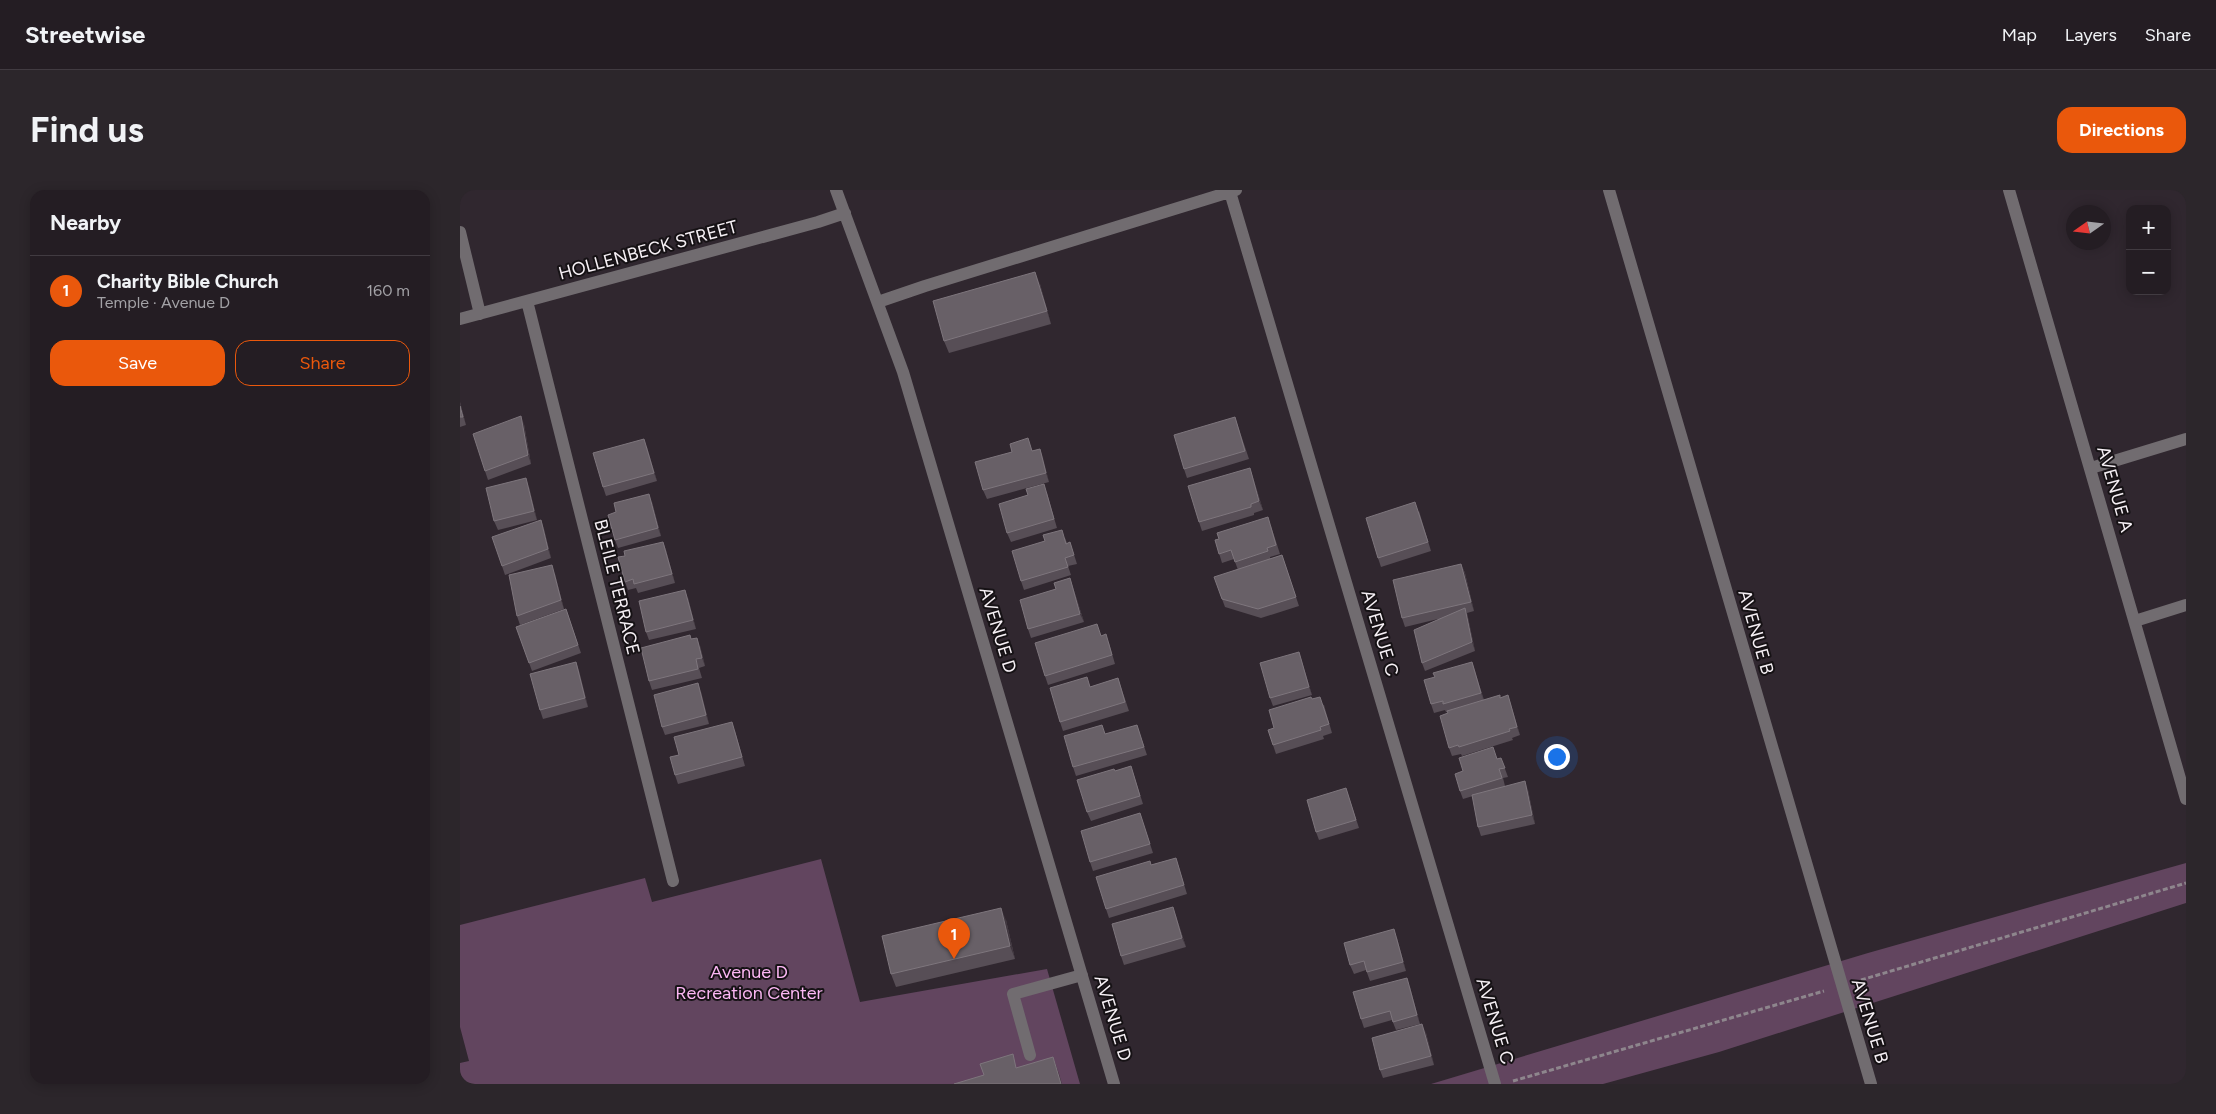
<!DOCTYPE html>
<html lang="en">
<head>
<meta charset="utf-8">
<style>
  body { margin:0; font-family:Figtree,sans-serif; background:#2c262b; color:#f1f3f6 }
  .controls { position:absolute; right:15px; top:15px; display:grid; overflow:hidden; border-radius:10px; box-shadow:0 2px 12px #0003 }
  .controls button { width:45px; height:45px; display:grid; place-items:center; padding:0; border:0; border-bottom:1px solid #413b41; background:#241d23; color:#f1f3f6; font:25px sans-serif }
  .compass { position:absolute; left:1606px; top:15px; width:45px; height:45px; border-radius:50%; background:#241d23; box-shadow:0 2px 12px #0003; rotate:256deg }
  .you { position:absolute; left:1096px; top:566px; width:18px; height:18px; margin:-12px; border:4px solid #fff; border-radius:50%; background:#1a73e8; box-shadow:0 0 0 8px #1a73e833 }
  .badge { display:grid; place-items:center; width:32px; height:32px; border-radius:50%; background:#ea580c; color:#fff; font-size:16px; font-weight:700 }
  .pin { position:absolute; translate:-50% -41px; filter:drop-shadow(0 1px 2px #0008) }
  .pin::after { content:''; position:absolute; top:26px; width:18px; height:15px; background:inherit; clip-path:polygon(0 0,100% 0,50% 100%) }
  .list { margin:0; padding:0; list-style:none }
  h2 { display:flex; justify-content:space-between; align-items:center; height:65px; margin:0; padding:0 20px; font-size:21px }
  h2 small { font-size:16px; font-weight:400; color:#a3a2a6 }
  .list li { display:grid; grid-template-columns:32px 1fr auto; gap:15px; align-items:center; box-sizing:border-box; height:70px; padding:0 20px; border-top:1px solid #413b41 }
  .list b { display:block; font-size:19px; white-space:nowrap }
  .list p { margin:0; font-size:16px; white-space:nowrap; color:#a3a2a6 }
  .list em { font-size:16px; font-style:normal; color:#a3a2a6 }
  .actions { display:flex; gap:10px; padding:15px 20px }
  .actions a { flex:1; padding:11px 0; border:1px solid #ea580c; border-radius:15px; text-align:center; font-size:18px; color:#ea580c }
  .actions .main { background:#ea580c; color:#fff }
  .map { position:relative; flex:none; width:1726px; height:894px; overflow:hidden; border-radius:15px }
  header { display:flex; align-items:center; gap:30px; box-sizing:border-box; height:70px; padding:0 25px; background:#241d23; border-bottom:1px solid #413b41 }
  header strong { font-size:24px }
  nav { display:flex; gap:28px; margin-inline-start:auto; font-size:18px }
  .intro { display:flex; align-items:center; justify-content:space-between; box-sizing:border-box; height:120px; padding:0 30px }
  h1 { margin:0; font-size:35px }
  .button { padding:12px 22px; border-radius:15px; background:#ea580c; color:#fff; font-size:18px; font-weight:700 }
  main { display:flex; gap:30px; padding:0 30px }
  aside { flex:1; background:#241d23; border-radius:15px; box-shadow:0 2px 12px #0003 }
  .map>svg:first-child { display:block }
</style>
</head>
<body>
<header>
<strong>Streetwise</strong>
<nav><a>Map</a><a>Layers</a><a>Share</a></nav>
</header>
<div class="intro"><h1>Find us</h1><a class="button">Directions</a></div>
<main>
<aside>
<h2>Nearby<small></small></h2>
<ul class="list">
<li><span class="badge">1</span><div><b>Charity Bible Church</b><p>Temple · Avenue D</p></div><em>160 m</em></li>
</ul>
<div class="actions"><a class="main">Save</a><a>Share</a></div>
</aside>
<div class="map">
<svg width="1726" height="894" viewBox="0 0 1726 894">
  <rect width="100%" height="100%" fill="#30272f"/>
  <path fill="#62455f" d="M361,669L400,812L587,779L620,894H0V873L9,871L0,837V735L185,688L192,712Z
    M1726,673V713L1259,862L1143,894H971L1408,763Z"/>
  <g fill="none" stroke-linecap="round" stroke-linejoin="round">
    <path stroke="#8e868d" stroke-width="3" stroke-dasharray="5 2.5" stroke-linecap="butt" d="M1401,790L1726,693
      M1053,891L1364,801"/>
    <path stroke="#716c70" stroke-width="12" d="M376,0L443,182L654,894
      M1149,0L1411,894
      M1549,0L1726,609
      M770,2L1035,894
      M0,42L20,124
      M67,111L213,691
      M418,112L465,96L776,0
      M0,129L358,32L385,23
      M1631,278L1726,249
      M1675,431L1726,415
      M570,865L553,804L622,785"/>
  </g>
  <path fill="#574e56" d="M580,94L591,134L489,163L484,151Z
    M0,212L6,235L0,237Z
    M775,227L789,269L727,288L724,279Z
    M64,234L71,274L28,290L25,281Z
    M187,257L197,291L146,306L143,297Z
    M580,259L589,292L527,309L523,300L572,261Z
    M790,278L803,320L794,323V325L742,341L739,332Z
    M69,297L77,330L38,340L34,331Z
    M587,303L597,338L551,352L547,343Z
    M192,312L201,346L158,358L155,350L156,322Z
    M959,321L971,361L921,377L918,368Z
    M81,330L84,339L91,368L45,385L42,376Z
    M811,336L820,364L810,367V369L822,365L839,416L801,428L765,417L762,409L778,380L774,369L762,373L755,350Z
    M605,348L607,353L610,352L617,374L608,376L611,385L564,400L561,391Z
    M203,352L206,360L215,393L178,403L176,398L168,400L165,392Z
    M1001,374L1005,383L1014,421L1007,423L1015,461L965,481L962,473L978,429L945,437L942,428Z
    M95,384L104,419L60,435L57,426Z
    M610,388L624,432L571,448L568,439L596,399Z
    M228,408L236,439L189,450L186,442Z
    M106,419L121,463L72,481L56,437Z
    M641,446L649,453L655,474L588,495L585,486Z
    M240,456L245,476L239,478L242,488L192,500L189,491Z
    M839,462L852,505L813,516L810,508Z
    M116,472L119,481L128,517L83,529L80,520Z
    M1012,472L1024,510L1041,508L1048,505L1060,545L1052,548L1053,550L1002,566L1001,564L992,566L989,558L988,522H986L985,520L974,523L971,514L975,487Z
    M658,488L669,521L603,541L600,532L630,497Z
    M241,502L249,534L205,545L202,537Z
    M852,509L864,515L872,543L863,546L864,549L816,564L813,555L814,538Z
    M677,535L687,565L616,586L613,577Z
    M275,541L285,576L218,594L215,585L219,565Z
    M1041,568L1048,587L1043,588L1045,596L1068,600L1075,634L1021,646L1018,637L1013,606L1003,609L1000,601L1037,569Z
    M671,576L683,614L631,631L627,622L655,581Z
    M886,598L899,638L859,650L856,642Z
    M680,623L693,663L633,681L630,672Z
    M716,668L727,704L649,728L646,719L691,675Z
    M716,726L726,757L664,775L661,766Z
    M546,730L555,769L436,797L431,784Z
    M937,748L946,781L910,791L906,780L894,784L890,775Z
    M950,797L960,834L936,840L932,830L904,838L901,829Z
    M966,843L974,875L923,888L920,880Z"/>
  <path fill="#40373f" d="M575,82L580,94L591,134Z
    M0,212L6,235L0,216Z
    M61,226L64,234L71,274L68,265Z
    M184,249L187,257L197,291L194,283Z
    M580,259L583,267L589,292L586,283Z
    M790,278L793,287L803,320L799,311Z
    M66,288L69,297L77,330L74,321Z
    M189,304L192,312L201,346L198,338Z
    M81,330L84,339L91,368L88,359Z
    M203,352L206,360L215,393L212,384Z
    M1001,374L1005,383L1014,421L1011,412Z
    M92,375L95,384L104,419L101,410Z
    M610,388L613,397L624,432L620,424Z
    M225,400L228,408L236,439L233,430Z
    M1005,418L1008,427L1015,461L1012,452Z
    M237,448L240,456L245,476L242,468Z
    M839,462L842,471L852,505L849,497Z
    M116,472L119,481L128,517L125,508Z
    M1012,472L1015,480L1024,512L1021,503Z
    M238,493L241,502L249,534L246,525Z
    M1048,505L1051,514L1060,545L1057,537Z
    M1065,591L1068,600L1075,634L1072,625Z
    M713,717L716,726L726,757L722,748Z
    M541,718L546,730L555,769L550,756Z
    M934,739L937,748L946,781L943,772Z
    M947,788L950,797L960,834L957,825Z
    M962,834L966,843L974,875L971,866Z
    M593,867L599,884L602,894H601Z"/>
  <path fill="#686067" stroke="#7e767d" d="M575,82L587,121L484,151L473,111Z
    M0,216L3,227H0Z
    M61,226L68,265L25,281L13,244Z
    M775,227L785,261L724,279L714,245Z
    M568,248L572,261L580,259L586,283L523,300L515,272L552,262L550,254Z
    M184,249L194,283L143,297L133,263Z
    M790,278L799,311L791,314V317L739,332L728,296Z
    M66,288L74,321L34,331L26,298Z
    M584,294L594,329L547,343L539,314L568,305L566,299Z
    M189,304L198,338L155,350L148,325L156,322L154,313Z
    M955,312L968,352L918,368L906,328Z
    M808,327L816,355L807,358L808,361L775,372L771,360L759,364L755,350L759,349L757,343Z
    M81,330L88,359L42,376L32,347Z
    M602,340L606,354L610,352L614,365L605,368L608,377L561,391L552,361L585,351L583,345Z
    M203,352L212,384L174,394L173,389L165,392L158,367L165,366L164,361Z
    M822,365L836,407L798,419L762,409L754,387Z
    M1001,374L1011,412L942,428L933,390Z
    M92,375L101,410L57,426L49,385Z
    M610,388L620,424L568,439L560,410L596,399L594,393Z
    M225,400L233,430L186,442L179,411Z
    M1005,418L1012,452L962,473L954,440Z
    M106,419L118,455L69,473L56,437Z
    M637,434L641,446L646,444L652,465L585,486L575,453Z
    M230,445L231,449L237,448L242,468L236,469L238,479L189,491L181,458Z
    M839,462L849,497L810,508L800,473Z
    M116,472L125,508L80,520L70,484Z
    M1012,472L1021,503L983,514V511L971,514L964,490L975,487L973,483Z
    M627,487L630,497L658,488L665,512L600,532L590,498Z
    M238,493L246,525L202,537L194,505Z
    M1040,505V508L1048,505L1057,537L1049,539L1050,541L999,557L998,555L989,558L980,526L988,523L987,521Z
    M851,507L852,509L860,507L869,534L860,537L861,540L813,555L808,540L814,538L809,520Z
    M272,532L282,567L215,585L210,567L219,565L214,547Z
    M642,535L645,544L677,535L684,557L613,577L604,546Z
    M1033,557L1037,569L1041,568L1045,578L1039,579L1042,588L1000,601L995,584L1003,581L999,568Z
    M671,576L680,606L627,622L617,590L654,579L655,581Z
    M1065,591L1072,625L1018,637L1012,605Z
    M886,598L896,630L856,642L847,610Z
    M680,623L690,654L630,672L621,641Z
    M716,668L724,695L646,719L636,687L690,671L691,675Z
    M713,717L722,748L661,766L652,734Z
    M541,718L550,756L431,784L422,746Z
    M934,739L943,772L907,782L904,771L890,775L884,753Z
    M947,788L957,825L933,832L930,821L901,829L893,802Z
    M962,834L971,866L920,880L912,848Z
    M553,864L556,878L593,867L601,894H494L524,885L520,874Z"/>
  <g text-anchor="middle" stroke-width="4" stroke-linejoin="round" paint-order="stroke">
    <g font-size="18" fill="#f6f0f5" stroke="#161215">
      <text transform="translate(188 60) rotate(-15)" y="6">HOLLENBECK STREET</text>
      <text transform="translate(1655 299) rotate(74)" y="6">AVENUE A</text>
      <text transform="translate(157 397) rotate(76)" y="6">BLEILE TERRACE</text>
      <text transform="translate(538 440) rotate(73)" y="6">AVENUE D</text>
      <text transform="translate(1296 442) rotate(74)" y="6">AVENUE B</text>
      <text transform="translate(920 443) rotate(73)" y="6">AVENUE C</text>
      <text transform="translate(653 828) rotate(73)" y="6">AVENUE D</text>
      <text transform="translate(1035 831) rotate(73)" y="6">AVENUE C</text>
      <text transform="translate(1410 831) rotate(73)" y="6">AVENUE B</text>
    </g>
    <g font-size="18" fill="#fcb7f4" stroke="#161215">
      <text x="289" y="788">Avenue D<tspan x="289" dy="21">Recreation Center</tspan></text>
    </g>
  </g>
</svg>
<div class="controls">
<button>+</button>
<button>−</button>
</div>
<svg class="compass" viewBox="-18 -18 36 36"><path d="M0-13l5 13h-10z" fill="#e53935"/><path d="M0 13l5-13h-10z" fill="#a3a2a6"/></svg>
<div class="you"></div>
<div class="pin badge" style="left:494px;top:769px">1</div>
</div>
</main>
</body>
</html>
